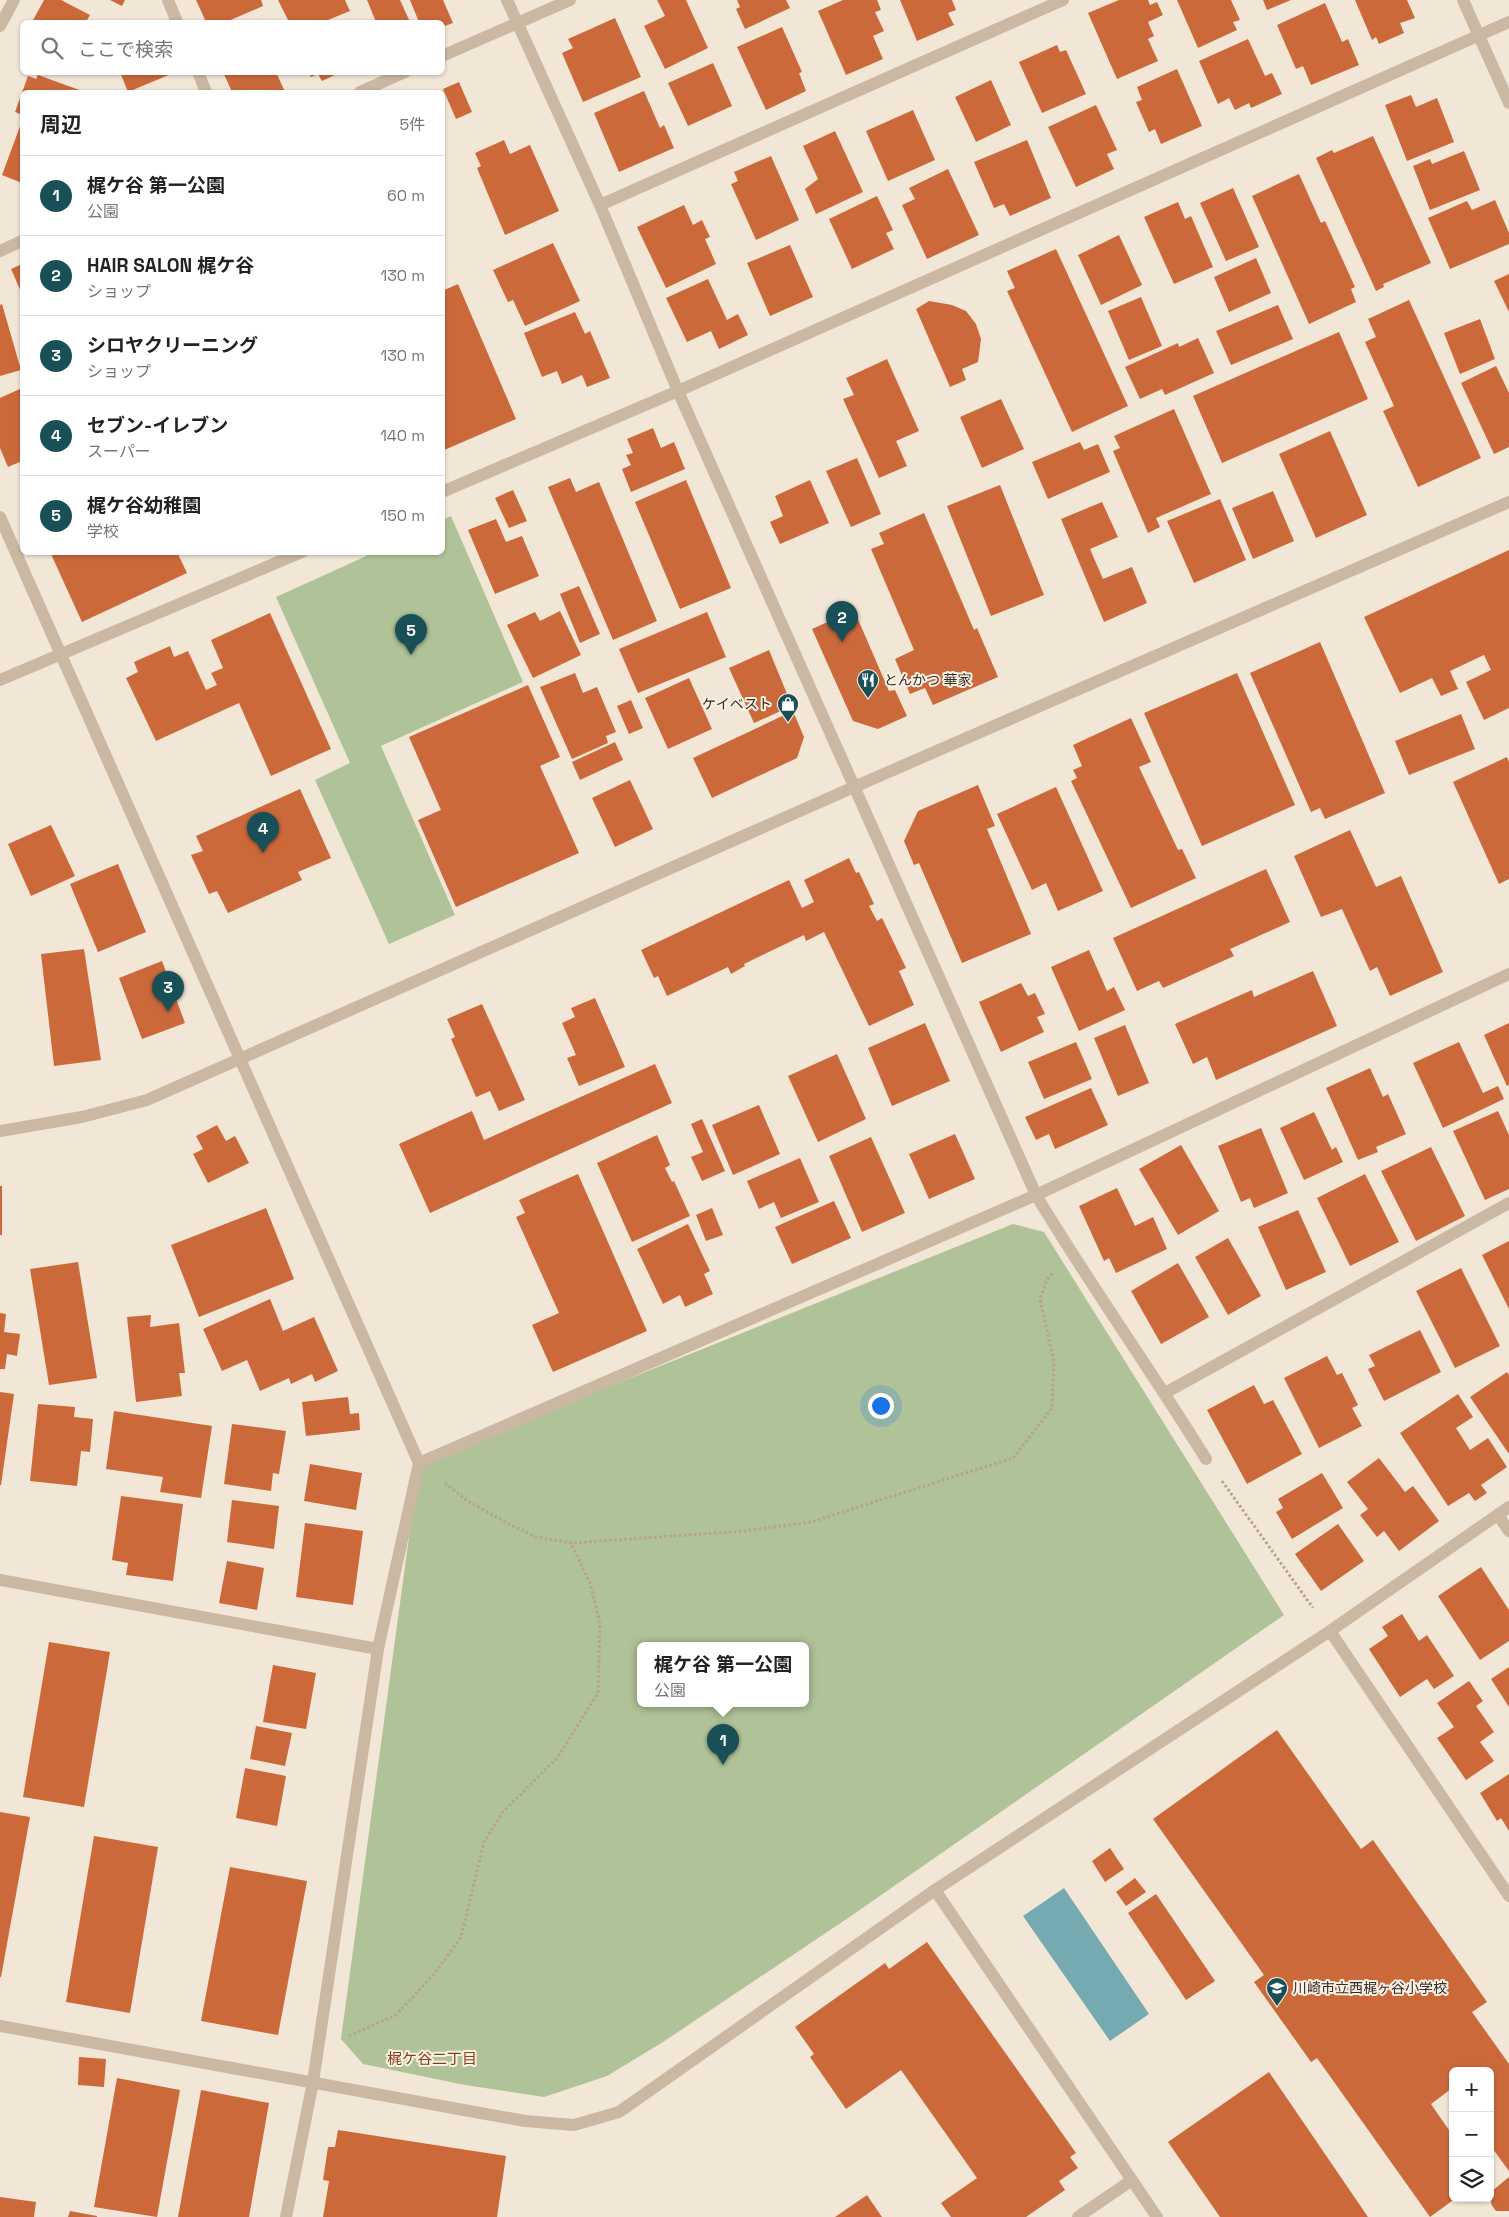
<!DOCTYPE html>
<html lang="ja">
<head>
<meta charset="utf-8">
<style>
  body { margin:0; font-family:"Space Grotesk","Noto Sans JP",sans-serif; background:#f6f6f6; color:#222 }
  .controls { position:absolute; right:15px; bottom:15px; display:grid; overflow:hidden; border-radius:8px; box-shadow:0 1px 4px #0004 }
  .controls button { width:45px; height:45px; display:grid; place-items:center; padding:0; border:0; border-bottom:1px solid #e0e0e0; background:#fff; color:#222; font:25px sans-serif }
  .you { position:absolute; left:880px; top:1405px; width:18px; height:18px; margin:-12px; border:4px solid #fff; border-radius:50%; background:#1a73e8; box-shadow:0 0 0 8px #1a73e833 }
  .badge { display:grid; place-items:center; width:32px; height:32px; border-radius:50%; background:#195058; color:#fff; font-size:16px; font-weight:700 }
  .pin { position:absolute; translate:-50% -41px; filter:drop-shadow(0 1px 2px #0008) }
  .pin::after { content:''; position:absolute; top:26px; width:18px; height:15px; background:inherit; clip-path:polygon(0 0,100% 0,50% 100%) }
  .popup { position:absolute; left:637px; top:1642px; width:172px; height:65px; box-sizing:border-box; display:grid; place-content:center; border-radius:8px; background:#fff; filter:drop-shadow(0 1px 4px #0005); font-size:16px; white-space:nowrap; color:#767676 }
  .popup b { font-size:19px; color:#222 }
  .popup::after { content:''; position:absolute; left:50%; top:100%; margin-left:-10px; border:10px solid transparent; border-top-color:#fff }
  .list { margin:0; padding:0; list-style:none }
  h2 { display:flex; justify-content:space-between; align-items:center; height:65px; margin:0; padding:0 20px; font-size:21px }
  h2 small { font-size:16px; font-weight:400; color:#767676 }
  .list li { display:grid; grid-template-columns:32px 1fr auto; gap:15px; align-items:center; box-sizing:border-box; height:80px; padding:0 20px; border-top:1px solid #e0e0e0 }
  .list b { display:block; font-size:19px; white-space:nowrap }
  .list p { margin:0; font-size:16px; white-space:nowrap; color:#767676 }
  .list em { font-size:16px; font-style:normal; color:#767676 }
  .icon { flex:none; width:28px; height:28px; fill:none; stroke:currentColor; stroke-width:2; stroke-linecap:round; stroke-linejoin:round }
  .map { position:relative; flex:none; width:1509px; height:2217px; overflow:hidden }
  .search { position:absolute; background:#fff; box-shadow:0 1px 4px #0004; left:20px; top:20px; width:425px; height:55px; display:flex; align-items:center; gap:12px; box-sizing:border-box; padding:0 18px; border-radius:8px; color:#767676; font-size:19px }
  .panel { position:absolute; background:#fff; box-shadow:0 1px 4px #0004; left:20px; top:90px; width:425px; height:465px; border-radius:8px }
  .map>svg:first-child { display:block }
</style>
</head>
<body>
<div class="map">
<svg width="1509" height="2217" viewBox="0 0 1509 2217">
  <rect width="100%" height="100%" fill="#f2e7d7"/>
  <path fill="#b0c297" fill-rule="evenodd" d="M451,516L523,682L381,746L455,915L389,944L315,780L350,763L276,597L373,553L442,552L443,520Z
    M1013,1224L1044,1232L1284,1615L851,1916L663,2042L607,2076L544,2097L465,2085L363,2064L341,2039L419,1463ZM640,1646H806V1704H640Z"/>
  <path fill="#75aab1" d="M1064,1888L1149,2014L1110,2041L1023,1916Z"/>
  <path fill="#cc693b" d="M44,0H61L90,15L86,22H32Z
    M110,0H125L122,6Z
    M196,0H261L263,6L226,22H206Z
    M278,0H345L350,11L323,22H289Z
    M367,0H400L410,22H376Z
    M410,0H443L453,23L442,27V22H419Z
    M657,0H686L708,48L665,69L644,26L665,16Z
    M737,0H786L790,8L745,29L736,9L740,7Z
    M843,0H877L881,10L875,12L884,31L873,36L883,59L846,75L818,11Z
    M900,0H952L956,10L948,13L954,25L917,41Z
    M1119,0H1148L1150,5L1157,2L1163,15L1148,22L1154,36L1148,39L1158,61L1117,79L1088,13Z
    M1177,0H1231L1240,20L1233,22L1237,30L1198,48Z
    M1263,0H1291L1267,10Z
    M1355,0H1407L1415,18L1400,23L1404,33L1379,44L1376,37L1372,40Z
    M1325,3L1342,42L1348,39L1359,65L1311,85L1303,66L1296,69L1277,25Z
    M615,18L641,77L583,102L562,53L573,48L568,39Z
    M782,27L802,72L799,73L806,91L766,110L737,47Z
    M1248,39L1265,76L1272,73L1282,94L1251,108L1249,103L1235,110L1229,98L1218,104L1199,61Z
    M1057,45L1060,52L1066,50L1086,94L1042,113L1019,62Z
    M713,63L732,106L688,126L668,83Z
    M1177,69L1202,126L1161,144L1155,129L1149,132L1136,102L1142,100L1137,87Z
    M120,72H170L171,74L128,92Z
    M223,72H276L285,92H232Z
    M309,72H341L322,81L318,74L311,77Z
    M38,75L85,92H22V115L15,112L28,76L36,79Z
    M991,80L1011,125L976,142L955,97Z
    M459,82L472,112L456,119L443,89Z
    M644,91L660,128L664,125L674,148L619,172L594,113Z
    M1411,95L1416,107L1437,98L1454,142L1407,161L1385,105Z
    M1096,105L1117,150L1107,154L1114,169L1076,187L1048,127Z
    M913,110L935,160L888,181L866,131Z
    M22,121V183L2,175Z
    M835,131L863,192L816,214L805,189L818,179L803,146Z
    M1373,136L1431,263L1383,284L1384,287L1376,291L1316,158L1332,150L1334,153Z
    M504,140L510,154L530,145L559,211L505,235L477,168L481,166L475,153Z
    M1027,140L1051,198L1010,216L1004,204L994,208L974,162Z
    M1464,151L1480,190L1430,210L1413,166L1430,159L1432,164Z
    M771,156L799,220L756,240L731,184L738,181L734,172Z
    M948,169L979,235L927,259L902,205L915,199L909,188Z
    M1299,174L1321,223L1325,221L1355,287L1351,289L1356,302L1309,324L1252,196Z
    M1233,188L1259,247L1226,261L1200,203Z
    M877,196L893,230L886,233L894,249L852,269L829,219Z
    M1495,200L1509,233V244L1450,269L1428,218L1467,201L1472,210Z
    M1178,202L1185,219L1191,216L1213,267L1174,284L1144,217Z
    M684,205L693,225L702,220L710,237L705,239L716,264L666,288L637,227Z
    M1119,235L1142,285L1101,305L1078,255Z
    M553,243L580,301L525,326L513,300L508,302L493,270Z
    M790,245L813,297L770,316L747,263Z
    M1056,249L1128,406L1072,432L1007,291L1015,288L1007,271Z
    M1256,258L1271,293L1229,312L1214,277Z
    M22,264V294L11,269Z
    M1509,274V312L1494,281Z
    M708,279L727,320L738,314L748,335L719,349L711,331L687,342L666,298Z
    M458,284L516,419L442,451V291Z
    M1141,297L1162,346L1129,360L1108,311Z
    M1409,300L1481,458L1418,487L1383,411L1394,406L1365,342L1376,337L1368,319Z
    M929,301L952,305L966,311L976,324L981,339L978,362L962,369L966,380L950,387L916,309Z
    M2,304L21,370L0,376V305Z
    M1278,305L1293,339L1231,365L1216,331Z
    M575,312L585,334L590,331L610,378L587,387L582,375L562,384L557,371L542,377L524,333Z
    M1480,319L1495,359L1460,374L1444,333Z
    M1339,332L1368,399L1222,463L1193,396Z
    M1198,338L1214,373L1165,395L1162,389L1140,399L1125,367L1178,343L1179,347Z
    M887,359L919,431L896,441L907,466L879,478L843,399L854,395L846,378Z
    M1496,366L1509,393V447L1494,454L1461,383Z
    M22,388V461L8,467L0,448V398Z
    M1001,399L1024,449L982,468L960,417Z
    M1174,409L1211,494L1156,518L1160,527L1148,533L1113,451L1120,448L1114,436Z
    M653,428L661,448L674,442L685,469L631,492L622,469L631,465L626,455L633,453L627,439Z
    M1330,431L1367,515L1316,538L1279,454Z
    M1080,442L1084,450L1098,444L1110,472L1048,499L1032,462Z
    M857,458L881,514L851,527L826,471Z
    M570,478L576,492L599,482L657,621L613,640L548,487Z
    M686,480L731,588L680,609L635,502Z
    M810,480L829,523L780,544L770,522L783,516L775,496Z
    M1000,485L1044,595L991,616L947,506Z
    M513,490L527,521L509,528L495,498Z
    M1273,491L1294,541L1253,559L1232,508Z
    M1220,499L1246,560L1194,583L1167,521Z
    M1102,502L1118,537L1090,549L1103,579L1132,567L1147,603L1104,622L1061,519Z
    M924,513L974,630L977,628L998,677L933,705L925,688L910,694L895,659L914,650L871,549L884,544L879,533Z
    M496,519L506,542L522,536L539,576L495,594L468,530Z
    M1509,550V708L1484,720L1466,682L1491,670L1484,655L1450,671L1458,689L1441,696L1432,678L1400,693L1364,617Z
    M50,552H177L187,573L82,622Z
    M579,586L600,634L580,643L560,594Z
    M854,610L889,691L895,690L907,716L878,729L853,721L812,629Z
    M560,611L581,655L533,678L507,625L535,612L540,621Z
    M707,612L726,657L638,693L619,649Z
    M270,613L331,749L271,776L239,703L156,741L126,678L138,672L134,662L170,646L174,657L188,651L206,690L217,685L211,673L223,668L211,640Z
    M1320,642L1385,793L1325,819L1320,808L1311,812L1250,673Z
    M769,650L792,706L754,723L729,668Z
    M575,673L583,693L597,687L616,732L606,736L608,743L572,759L540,687Z
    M1237,673L1295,805L1202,846L1144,713Z
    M689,678L712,729L668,749L645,698Z
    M528,685L560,757L540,766L579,853L456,907L418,820L441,810L409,737Z
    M631,700L643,728L629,734L617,706Z
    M793,711L804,737L797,758L712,798L693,758Z
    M1461,714L1475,749L1409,775L1395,741Z
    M1131,718L1151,762L1139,767L1178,850L1182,849L1196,878L1131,908L1071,781L1077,778L1073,770L1082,766L1073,745Z
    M615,742L623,760L580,780L572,762Z
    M1507,757L1509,762V879L1499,884L1453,782Z
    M630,780L653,829L615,847L592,798Z
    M978,785L995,826L987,829L1031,934L962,963L919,863L914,865L904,841L918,811Z
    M1056,787L1103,891L1058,911L1046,883L1032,890L997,814Z
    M300,789L331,858L298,872L302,880L228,913L217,891L209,894L191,855L203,851L196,836Z
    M51,825L75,876L31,896L8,844Z
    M1350,830L1376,887L1401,876L1443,972L1390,996L1377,967L1370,971L1342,909L1321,917L1294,856Z
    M849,858L856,873L859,872L874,904L869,906L877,921L882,918L906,968L899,971L914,1005L869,1026L824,932L806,941L804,935L744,964L745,966L731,974L728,967L667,996L658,976L654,978L641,950L789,880L802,908L814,902L804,880Z
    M118,864L146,932L98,952L70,884Z
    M1266,869L1290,922L1230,949L1234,956L1163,988L1159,981L1137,991L1113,938Z
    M84,949L101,1060L54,1066L41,954Z
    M1089,950L1107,991L1114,987L1125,1010L1079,1031L1051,967Z
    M162,961L185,1023L142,1039L119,978Z
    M1313,971L1337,1026L1216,1080L1207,1057L1193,1064L1175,1024L1252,990L1254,997Z
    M1021,983L1028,996L1035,993L1045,1014L1037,1017L1044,1032L1001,1052L979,1002Z
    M595,998L625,1067L579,1086L567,1058L576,1055L562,1023L575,1017L571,1008Z
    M482,1004L525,1100L499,1111L490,1091L476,1097L451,1039L455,1037L447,1019Z
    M925,1023L950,1081L892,1106L868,1048Z
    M1509,1023V1085L1507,1086L1484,1035Z
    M1125,1025L1149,1083L1118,1096L1094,1038Z
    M1076,1042L1092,1079L1044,1099L1028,1062Z
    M1459,1042L1483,1093L1498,1086L1504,1099L1443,1128L1413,1063Z
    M837,1054L866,1119L818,1142L788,1076Z
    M655,1064L672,1103L430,1213L399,1144L472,1111L484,1140Z
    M1370,1068L1383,1097L1388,1094L1406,1134L1376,1147L1378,1152L1358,1160L1326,1088Z
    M1091,1088L1108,1125L1055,1149L1049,1134L1036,1140L1025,1117Z
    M759,1105L780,1154L733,1175L712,1125Z
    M1498,1111L1509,1135V1189L1485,1200L1453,1131Z
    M1314,1112L1332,1150L1336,1147L1343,1162L1304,1180L1280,1128Z
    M702,1119L725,1171L702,1181L691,1157L703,1152L691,1124Z
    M217,1125L226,1141L235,1136L249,1163L208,1183L193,1154L203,1149L196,1136Z
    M1261,1128L1288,1193L1254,1208L1250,1198L1241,1202L1218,1146Z
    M955,1134L975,1179L929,1199L909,1154Z
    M657,1135L670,1165L665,1168L672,1182L674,1181L690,1216L632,1242L597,1163Z
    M871,1137L905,1213L862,1232L829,1156Z
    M1181,1145L1219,1211L1178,1235L1139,1169Z
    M1431,1147L1465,1216L1416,1241L1381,1171Z
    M800,1158L819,1202L781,1218L774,1202L759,1209L747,1181Z
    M578,1174L647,1331L553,1372L532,1325L559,1313L516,1217L525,1213L519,1200Z
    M1365,1174L1399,1242L1350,1266L1317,1198Z
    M0,1186H2V1235H0Z
    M1117,1188L1135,1226L1153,1217L1167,1249L1116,1273L1109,1258L1104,1261L1079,1206Z
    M834,1201L851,1238L792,1264L775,1227Z
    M266,1208L294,1279L199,1317L171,1245Z
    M712,1208L723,1235L706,1241L696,1215Z
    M1298,1210L1326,1272L1286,1290L1258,1227Z
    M688,1224L710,1271L704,1274L713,1294L685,1307L680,1295L663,1304L637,1249Z
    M1228,1238L1261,1296L1228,1315L1195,1257Z
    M1509,1241V1309L1482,1255Z
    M78,1262L97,1378L49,1385L30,1269Z
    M1178,1263L1209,1317L1161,1344L1131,1291Z
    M1461,1268L1500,1346L1455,1368L1416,1291Z
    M270,1299L283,1331L314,1317L338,1371L315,1382L312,1374L291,1384L289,1378L260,1391L247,1360L222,1371L203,1329Z
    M0,1313L6,1314L4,1332L20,1334L17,1356L7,1354L5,1369H0Z
    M151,1315L150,1327L179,1323L185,1373H179L182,1396L136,1402L127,1317Z
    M1420,1330L1441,1372L1384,1401L1368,1369L1375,1366L1369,1355Z
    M1327,1356L1337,1375L1342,1373L1358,1405L1352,1408L1362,1426L1319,1448L1284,1378Z
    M1507,1372L1509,1375V1454L1470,1397Z
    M1254,1385L1264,1404L1273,1400L1302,1454L1247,1484L1207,1410Z
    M0,1392L14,1394L1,1485H0Z
    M1458,1394L1473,1417L1456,1428L1470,1450L1488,1438L1507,1467L1481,1485L1487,1493L1475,1501L1469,1493L1448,1506L1400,1433Z
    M348,1397L350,1414L359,1413L360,1430L306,1436L302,1402Z
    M38,1404L75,1407L74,1417L93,1419L90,1452L81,1451L77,1486L30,1481Z
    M114,1411L212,1426L201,1498L160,1492L163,1477L106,1469Z
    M232,1424L286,1431L279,1474L273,1473L271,1491L224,1484Z
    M1379,1458L1405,1492L1413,1486L1439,1521L1399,1551L1384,1531L1377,1537L1360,1515L1368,1509L1347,1482Z
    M310,1464L362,1473L356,1510L304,1501Z
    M1322,1473L1343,1508L1292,1539L1276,1512L1283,1508L1278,1499Z
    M121,1496L183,1504L173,1581L126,1575L128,1563L112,1560Z
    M232,1500L279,1506L274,1549L227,1542Z
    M305,1523L363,1531L353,1605L296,1597Z
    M1338,1524L1364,1561L1321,1591L1295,1554Z
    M227,1561L264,1568L257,1610L219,1603Z
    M1481,1567L1509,1610V1641L1480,1660L1438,1596Z
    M1402,1614L1419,1641L1427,1635L1454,1676L1434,1689L1427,1679L1400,1697L1369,1649L1388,1636L1382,1627Z
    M49,1642L110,1652L84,1807L23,1797Z
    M273,1665L316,1673L306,1729L263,1722Z
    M1509,1667V1707L1491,1679Z
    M1469,1681L1483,1701L1476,1706L1494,1732L1480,1742L1494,1761L1466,1780L1437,1738L1454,1727L1437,1703Z
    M256,1726L292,1733L285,1766L250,1759Z
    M1277,1730L1361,1849L1373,1840L1487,2002L1472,2012L1509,2064V2171L1490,2145V2071H1453V2093L1451,2089L1431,2104L1453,2136V2198H1456L1430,2217L1317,2058L1311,2062L1254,1982L1264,1975L1153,1819Z
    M245,1768L286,1776L277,1826L236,1818Z
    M1509,1774V1831L1501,1818L1497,1821L1480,1793Z
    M0,1812L30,1817L1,1977H0Z
    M94,1836L158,1847L130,2013L66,2002Z
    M1110,1848L1124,1869L1105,1882L1092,1861Z
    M230,1867L307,1881L278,2035L201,2021Z
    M1135,1878L1146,1892L1126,1906L1116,1892Z
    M1156,1894L1215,1981L1186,2000L1128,1913Z
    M927,1942L1076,2153L1070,2157L1078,2168L1059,2181L1065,2190L1026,2217H951L941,2203L977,2178L901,2070L846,2109L810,2057L814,2054L795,2027L885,1963L889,1969Z
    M79,2057L106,2059L104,2087L78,2085Z
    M1269,2072L1368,2217H1220L1168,2142Z
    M117,2078L180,2090L157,2217L94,2207Z
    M201,2090L269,2103L249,2217H178Z
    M338,2130L506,2156L497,2217H323L329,2181L323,2180L328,2147H335Z
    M1509,2177V2211H1496L1491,2204L1492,2191Z
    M867,2195L882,2217H835Z
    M0,2197L36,2202L34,2217H0Z
    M70,2211L97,2216V2217H68Z"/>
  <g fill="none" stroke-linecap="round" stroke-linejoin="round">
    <path stroke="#b6a28d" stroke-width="3" stroke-dasharray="2.5 2.5" stroke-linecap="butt" d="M1222,1481L1313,1608
      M445,1483L466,1500L507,1523L536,1537L571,1543L744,1531L811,1522L1013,1458L1052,1408L1054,1362L1040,1299L1047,1279L1053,1273
      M349,2036L396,2015L435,1973L461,1937L484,1842L503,1812L558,1757L598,1693L600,1623L590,1583L571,1543"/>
    <path stroke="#cbb8a3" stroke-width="12" d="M168,0L177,22
      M507,0L600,205L678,391L1036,1195C1090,1285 1151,1370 1206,1459
      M1463,0L1509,103
      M0,26L14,0
      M442,56L570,0
      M198,72L206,92
      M360,92L405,72
      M600,205L1063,0
      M0,251L22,241
      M442,492L678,391L1509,22
      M0,517L419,1463L378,1649L313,2082L286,2217
      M0,680L302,552
      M1165,1393L1509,1203
      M419,1463L1036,1195L1509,974
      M1498,1515L1509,1531
      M0,1580L378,1649
      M1330,1631L1509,1896
      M935,1890L1157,2217
      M0,2026L525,2121L574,2125L619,2112L935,1890L1330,1631L1509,1507
      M1078,2217L1132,2180"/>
    <path stroke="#cbb8a3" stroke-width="12" d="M0,1131L82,1117L147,1100L854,787L1509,502"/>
  </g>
  <defs>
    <g id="restaurant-pin" transform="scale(1.125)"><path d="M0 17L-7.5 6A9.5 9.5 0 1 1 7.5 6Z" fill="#195058" stroke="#faf1e4"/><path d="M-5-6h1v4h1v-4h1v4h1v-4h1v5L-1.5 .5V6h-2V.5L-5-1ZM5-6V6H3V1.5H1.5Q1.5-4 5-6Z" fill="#fff"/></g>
    <g id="shop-pin" transform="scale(1.125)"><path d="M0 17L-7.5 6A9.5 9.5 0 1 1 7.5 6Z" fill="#195058" stroke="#faf1e4"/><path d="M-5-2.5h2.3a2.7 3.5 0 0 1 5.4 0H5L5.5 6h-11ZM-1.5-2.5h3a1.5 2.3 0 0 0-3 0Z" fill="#fff"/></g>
    <g id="school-pin" transform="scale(1.125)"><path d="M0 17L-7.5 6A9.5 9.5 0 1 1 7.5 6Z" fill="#195058" stroke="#faf1e4"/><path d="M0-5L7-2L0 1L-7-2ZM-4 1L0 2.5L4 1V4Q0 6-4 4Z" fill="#fff"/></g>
  </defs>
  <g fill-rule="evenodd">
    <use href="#restaurant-pin" x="868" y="680"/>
    <use href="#shop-pin" x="788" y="704"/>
    <use href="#school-pin" x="1277" y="1988"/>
  </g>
  <g text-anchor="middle" stroke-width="4" stroke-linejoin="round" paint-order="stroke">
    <g font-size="14" fill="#352b25" stroke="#faf1e4" text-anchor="start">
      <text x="884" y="685">とんかつ 華家</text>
      <text x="772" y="709" text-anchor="end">ケイベスト</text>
      <text x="1293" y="1993">川崎市立西梶ヶ谷小学校</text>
    </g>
    <g font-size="15" fill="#883d1a" stroke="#faf1e4">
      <text x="432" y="2064">梶ケ谷二丁目</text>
    </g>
  </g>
</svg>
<div class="controls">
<button>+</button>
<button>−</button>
<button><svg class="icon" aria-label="layers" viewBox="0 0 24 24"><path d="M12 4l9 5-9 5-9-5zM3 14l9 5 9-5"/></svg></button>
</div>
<div class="you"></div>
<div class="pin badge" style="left:723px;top:1765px">1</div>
<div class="popup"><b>梶ケ谷 第一公園</b>公園</div>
<div class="pin badge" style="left:842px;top:642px">2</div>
<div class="pin badge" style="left:168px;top:1012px">3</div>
<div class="pin badge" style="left:263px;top:853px">4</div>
<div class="pin badge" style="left:411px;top:655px">5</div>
<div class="search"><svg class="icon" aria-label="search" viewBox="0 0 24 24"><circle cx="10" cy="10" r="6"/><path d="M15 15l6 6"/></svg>ここで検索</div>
<section class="panel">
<h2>周辺<small>5件</small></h2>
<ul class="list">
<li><span class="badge">1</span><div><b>梶ケ谷 第一公園</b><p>公園</p></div><em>60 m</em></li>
<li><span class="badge">2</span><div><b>HAIR SALON 梶ケ谷</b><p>ショップ</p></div><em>130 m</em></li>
<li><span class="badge">3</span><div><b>シロヤクリーニング</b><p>ショップ</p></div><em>130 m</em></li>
<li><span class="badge">4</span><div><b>セブン-イレブン</b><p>スーパー</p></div><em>140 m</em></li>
<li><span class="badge">5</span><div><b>梶ケ谷幼稚園</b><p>学校</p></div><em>150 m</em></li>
</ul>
</section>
</div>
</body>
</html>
